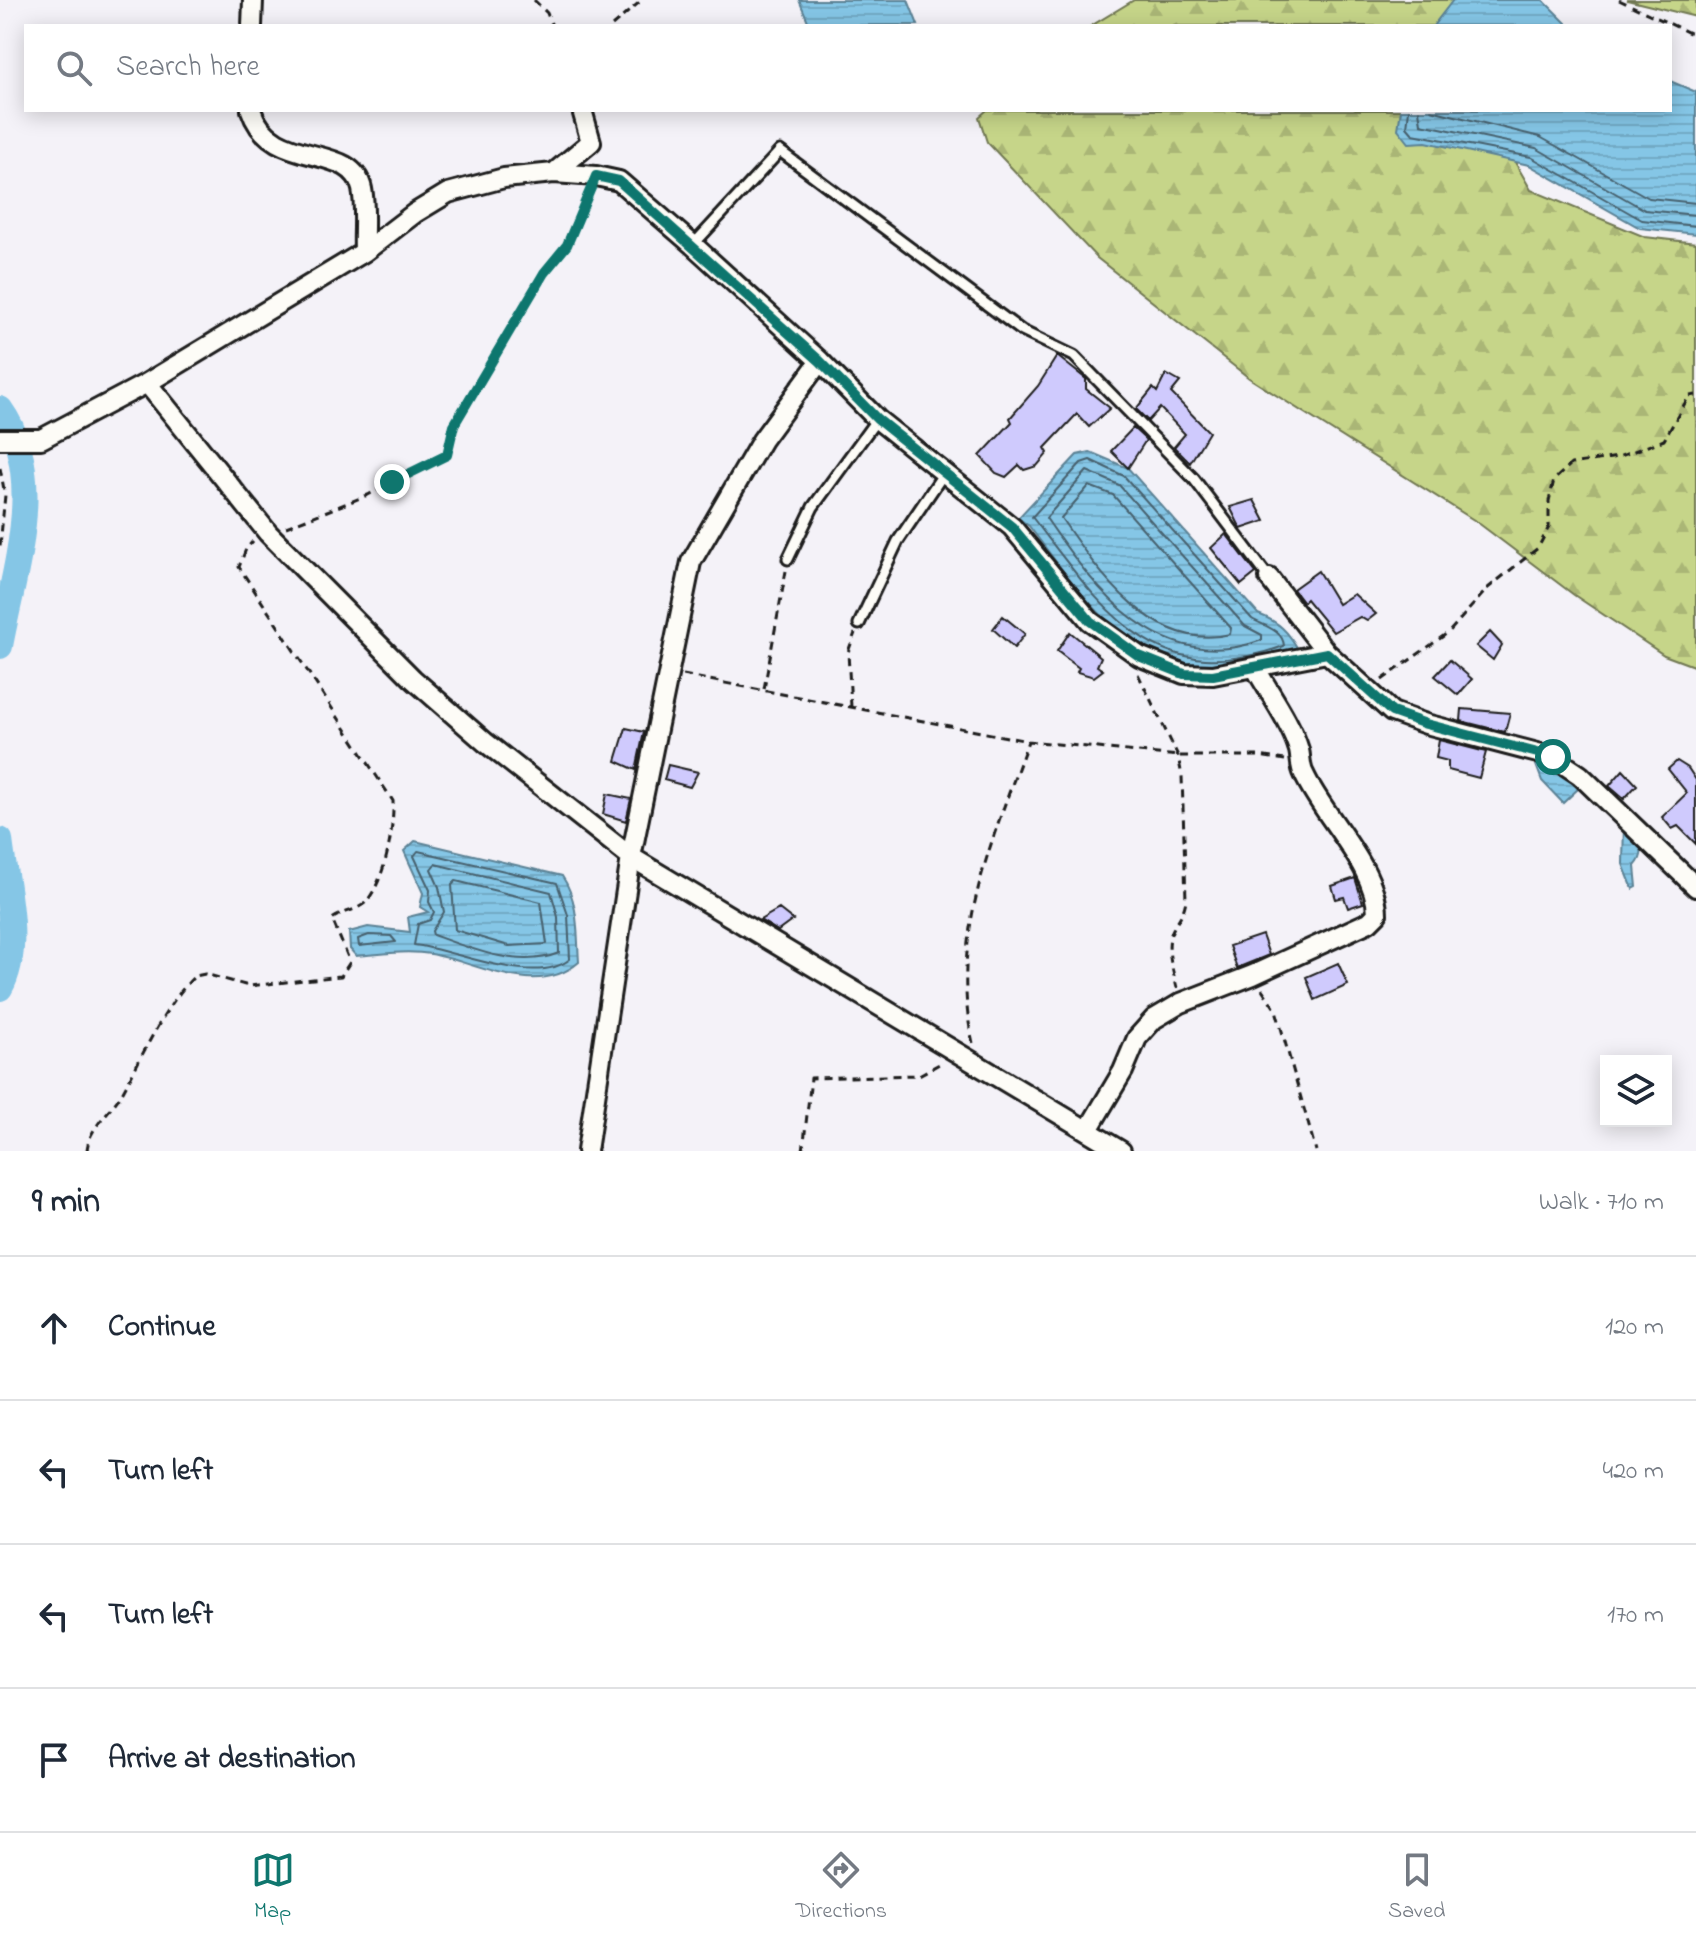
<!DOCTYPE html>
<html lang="en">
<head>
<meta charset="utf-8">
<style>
  body { margin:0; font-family:"Indie Flower",sans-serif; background:#f6f6f7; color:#1f2937 }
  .controls { position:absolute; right:24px; bottom:24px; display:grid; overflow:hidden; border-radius:0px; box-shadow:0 4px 20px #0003 }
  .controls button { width:72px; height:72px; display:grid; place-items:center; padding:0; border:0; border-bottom:2px solid #e0e1e3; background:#fff; color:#1f2937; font:40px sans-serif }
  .stop { position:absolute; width:24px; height:24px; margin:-18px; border:6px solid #0f766e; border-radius:50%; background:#fff }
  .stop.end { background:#0f766e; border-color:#fff; box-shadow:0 2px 8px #0008 }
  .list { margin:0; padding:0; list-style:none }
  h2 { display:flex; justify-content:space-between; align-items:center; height:104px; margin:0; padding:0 32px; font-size:34px }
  h2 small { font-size:26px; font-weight:400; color:#747a83 }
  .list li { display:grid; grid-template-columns:52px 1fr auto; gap:24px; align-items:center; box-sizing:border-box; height:144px; padding:0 32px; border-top:2px solid #e0e1e3 }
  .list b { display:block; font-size:30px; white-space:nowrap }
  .list em { font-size:26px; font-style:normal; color:#747a83 }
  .icon { flex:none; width:44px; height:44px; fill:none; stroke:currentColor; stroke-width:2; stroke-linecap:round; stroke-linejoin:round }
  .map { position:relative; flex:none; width:1696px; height:1151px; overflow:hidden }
  .search { position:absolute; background:#fff; box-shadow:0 4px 20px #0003; left:24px; right:24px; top:24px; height:88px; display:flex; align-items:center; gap:20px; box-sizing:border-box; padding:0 28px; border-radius:0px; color:#747a83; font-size:30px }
  .sheet { height:680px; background:#fff }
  nav { display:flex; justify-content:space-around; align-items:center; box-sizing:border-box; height:112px; border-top:2px solid #e0e1e3; background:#fff; font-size:22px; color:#747a83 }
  nav a { display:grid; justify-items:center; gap:4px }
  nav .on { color:#0f766e }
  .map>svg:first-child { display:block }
</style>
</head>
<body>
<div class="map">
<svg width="1696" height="1151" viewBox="0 0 1696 1151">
  <defs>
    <pattern id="forest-firs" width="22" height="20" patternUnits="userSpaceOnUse" patternTransform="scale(2)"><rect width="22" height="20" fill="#c6d589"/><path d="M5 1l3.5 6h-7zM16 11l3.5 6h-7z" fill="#aab676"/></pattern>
    <pattern id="water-rules" width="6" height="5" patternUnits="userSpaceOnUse" patternTransform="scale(2)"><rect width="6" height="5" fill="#85c6e6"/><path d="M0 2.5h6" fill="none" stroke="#72aac5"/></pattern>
  </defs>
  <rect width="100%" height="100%" fill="#f4f2f8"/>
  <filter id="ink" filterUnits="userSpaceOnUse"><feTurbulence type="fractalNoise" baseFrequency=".0125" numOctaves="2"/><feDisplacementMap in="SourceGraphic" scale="16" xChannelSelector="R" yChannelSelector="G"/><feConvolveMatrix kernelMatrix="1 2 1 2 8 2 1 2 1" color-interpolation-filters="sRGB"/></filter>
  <g filter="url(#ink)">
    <path fill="url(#forest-firs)" stroke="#717852" stroke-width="2" d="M1134,0H1513L1494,26H1091Z
      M1627,0H1696V17Z
      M987,110H1485L1531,190L1645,237L1696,243V667L1664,655L1574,595L1477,522L1249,378L1097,258L987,142L979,117Z"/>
    <path fill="url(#water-rules)" stroke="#5b8295" stroke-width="2" d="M799,0H908L918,25L810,26Z
      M1453,0H1543L1569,26H1433Z
      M1670,81L1696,92V234L1640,228L1529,165L1426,142L1409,143L1398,129L1401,110H1670Z
      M1090,452L1128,468L1258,614C1279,622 1288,631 1299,651C1267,658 1234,667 1201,667C1128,668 1068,577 1029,526L1018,518L1077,455Z
      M1548,764L1580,787L1563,803L1542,781L1536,765Z
      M1624,823C1636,836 1650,850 1635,866L1637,887L1633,889L1623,864Z
      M415,841L562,876C579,901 577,933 579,962C537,999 476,962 431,954C407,950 380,954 356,956L350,949L349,932L368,927L410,932L408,917L428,912L420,907L423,893L404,851Z"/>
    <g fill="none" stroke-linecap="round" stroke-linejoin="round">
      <path stroke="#46606d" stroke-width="2" d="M1409,110L1407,127L1413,134L1531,157L1642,220L1696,226
        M1419,110L1421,124L1536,148L1645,210L1696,215
        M1431,110L1540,137L1649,198L1696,203
        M1090,460L1124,476L1252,619C1264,626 1283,630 1284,646C1153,693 1102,607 1032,517L1081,463Z
        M1087,471L1119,485L1245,626L1262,635V640C1161,677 1096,591 1046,518Z
        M1089,486L1113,495L1231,628L1230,634C1155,653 1098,572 1061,518Z
        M418,851L557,883L568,915L570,959C535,988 454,949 414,945L418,924L430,920L434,912L429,902L430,890L414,856Z
        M435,864L551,892L558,917L559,953C520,969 471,949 433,935L432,931L444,912L439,887L431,869Z
        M456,881L541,902L547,944L509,946L455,930L452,885Z
        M369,935L391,936L396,942L359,946L358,939Z"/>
      <path stroke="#85c6e6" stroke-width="26" d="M0,409C48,475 13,574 0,646
        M0,840C5,886 23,947 0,988"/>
    </g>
    <path fill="#cfcafd" stroke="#1c1c1c" stroke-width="2" d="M1057,356L1086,379V389L1110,408L1089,427L1077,414L1045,448L1048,453L1037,466L1024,470L1019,465L1006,477L996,473L980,456L1012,422L1010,418L1038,386Z
      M1166,374L1180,382L1171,393L1209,432L1190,463L1174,447L1185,434L1160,408L1148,421L1136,409L1153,388L1157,392Z
      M1133,428L1146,440L1128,468L1111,451Z
      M1254,500L1265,521L1241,529L1230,507Z
      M1226,534L1256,573L1241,585L1211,548Z
      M1318,571L1338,604L1354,594L1376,614L1367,621L1360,617L1333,632L1306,599L1303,602L1293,589Z
      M1003,616L1025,634L1014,648L993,629Z
      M1070,632L1101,657L1097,666L1103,670L1094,677L1077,672L1079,668L1057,651Z
      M1490,632L1502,645L1493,660L1476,646Z
      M1450,660L1472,679L1458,695L1435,676Z
      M1462,709L1510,713L1505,732L1461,721Z
      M626,728L644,732L636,770L616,761Z
      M1439,740L1486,752L1479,778L1448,770V761L1436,758Z
      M1677,761L1688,768L1696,780V844L1678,826L1672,829L1662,817L1687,793L1668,769Z
      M668,765L698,772L690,787L664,780Z
      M1623,770L1637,785L1624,799L1609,786Z
      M607,794L631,799L626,821L603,814Z
      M1355,878L1363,903L1348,908L1344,897L1336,899L1332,886Z
      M779,909L793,920L778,931L760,920Z
      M1262,935L1269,955L1237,968L1229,946Z
      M1338,963L1348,985L1315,1000L1306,977Z"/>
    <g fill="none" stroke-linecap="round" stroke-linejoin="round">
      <g stroke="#1c1c1c" stroke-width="15">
        <path id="service" d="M693,245L780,151L1022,331L1074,356L1194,479L1269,578
          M788,559L813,507L877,419
          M859,624L898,541L944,473"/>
      </g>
      <g stroke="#1c1c1c" stroke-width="24">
        <path id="minor" d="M252,26L253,0
          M251,110C271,171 352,141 362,189C366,208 363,232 364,252
          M554,173L591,142L582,110
          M147,383L268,533L413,679L485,742L631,857L1121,1151
          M0,439H41L147,383L364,252L415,213L448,193L504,178L554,173L596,176L619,181L693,245L820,361L877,419L1012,527L1090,621L1139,656L1184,674L1213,675L1327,653L1392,712L1426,724L1553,757L1580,775L1696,887
          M1269,578L1327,653
          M1088,1130L1123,1071L1137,1038L1154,1019L1181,1003L1253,975L1369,922L1377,914C1377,867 1324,818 1304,774C1300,767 1301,758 1299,750C1291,723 1270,694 1256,669
          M587,1151L631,857L691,562L762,440L820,361"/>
      </g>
      <path stroke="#1c1c1c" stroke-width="3" stroke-dasharray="8 6" stroke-linecap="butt" d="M534,0L547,13L552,26
        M1619,0L1696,36
        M612,26L642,0
        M0,468L5,495L0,546
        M286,527L368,495L447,455L454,425L544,273L567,245L590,189
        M1138,674L1178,756L1182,776L1186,900C1184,913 1179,918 1173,929C1164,946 1173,970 1177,988
        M683,675L1028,741L1178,756H1259L1285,760
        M1382,680L1449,632L1488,588L1538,548L1549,527V501L1554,480L1571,464L1618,457L1664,440L1689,396L1696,395
        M764,689L786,571
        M851,707L848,652L855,633
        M1262,989L1276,1010L1316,1151
        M973,1043C948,937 993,839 1028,741
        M87,1151C88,1128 111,1112 122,1093C142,1057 165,1004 195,976L205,974L249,986L341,976L350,962L332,919C341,912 358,910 365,903C385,882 394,829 393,801L239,567L246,549L253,541
        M803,1151L811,1078L919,1075L943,1062"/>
      <use href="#service" stroke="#fdfcf7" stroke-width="9"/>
      <use href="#minor" stroke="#fdfcf7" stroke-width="18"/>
    </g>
  </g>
  <g fill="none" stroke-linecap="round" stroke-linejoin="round" filter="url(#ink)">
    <path stroke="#0f766e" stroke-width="10" d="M392,482L447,455L454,425L544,273L567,245L596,176L619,181L820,361L877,419L1012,527L1090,621L1139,656L1184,674L1213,675L1327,653L1392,712L1426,724L1553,757"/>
  </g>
</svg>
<div class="controls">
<button><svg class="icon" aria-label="layers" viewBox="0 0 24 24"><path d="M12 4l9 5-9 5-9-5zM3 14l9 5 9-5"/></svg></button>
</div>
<div class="stop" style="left:1553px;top:757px"></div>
<div class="stop end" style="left:392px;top:482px"></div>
<div class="search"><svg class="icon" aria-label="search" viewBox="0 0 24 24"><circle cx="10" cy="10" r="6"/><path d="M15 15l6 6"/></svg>Search here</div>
</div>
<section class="sheet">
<h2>9 min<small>Walk · 710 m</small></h2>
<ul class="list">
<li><svg class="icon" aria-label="ahead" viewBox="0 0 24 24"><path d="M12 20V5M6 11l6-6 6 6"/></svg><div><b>Continue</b></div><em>120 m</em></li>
<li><svg class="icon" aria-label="left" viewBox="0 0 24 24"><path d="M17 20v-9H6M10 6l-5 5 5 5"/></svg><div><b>Turn left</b></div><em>420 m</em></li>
<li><svg class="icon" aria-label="left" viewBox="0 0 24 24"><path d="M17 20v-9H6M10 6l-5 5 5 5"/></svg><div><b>Turn left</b></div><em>170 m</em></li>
<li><svg class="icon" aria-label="arrive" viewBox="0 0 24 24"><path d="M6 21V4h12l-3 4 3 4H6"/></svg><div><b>Arrive at destination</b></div></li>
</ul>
</section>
<nav>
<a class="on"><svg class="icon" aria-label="map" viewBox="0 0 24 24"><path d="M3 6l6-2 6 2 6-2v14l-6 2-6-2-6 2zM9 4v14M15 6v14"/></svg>Map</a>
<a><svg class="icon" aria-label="directions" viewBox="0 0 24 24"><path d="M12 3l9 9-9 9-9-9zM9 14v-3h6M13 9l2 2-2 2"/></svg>Directions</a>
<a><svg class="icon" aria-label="saved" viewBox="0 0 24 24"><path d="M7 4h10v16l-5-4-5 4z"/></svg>Saved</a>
</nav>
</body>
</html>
